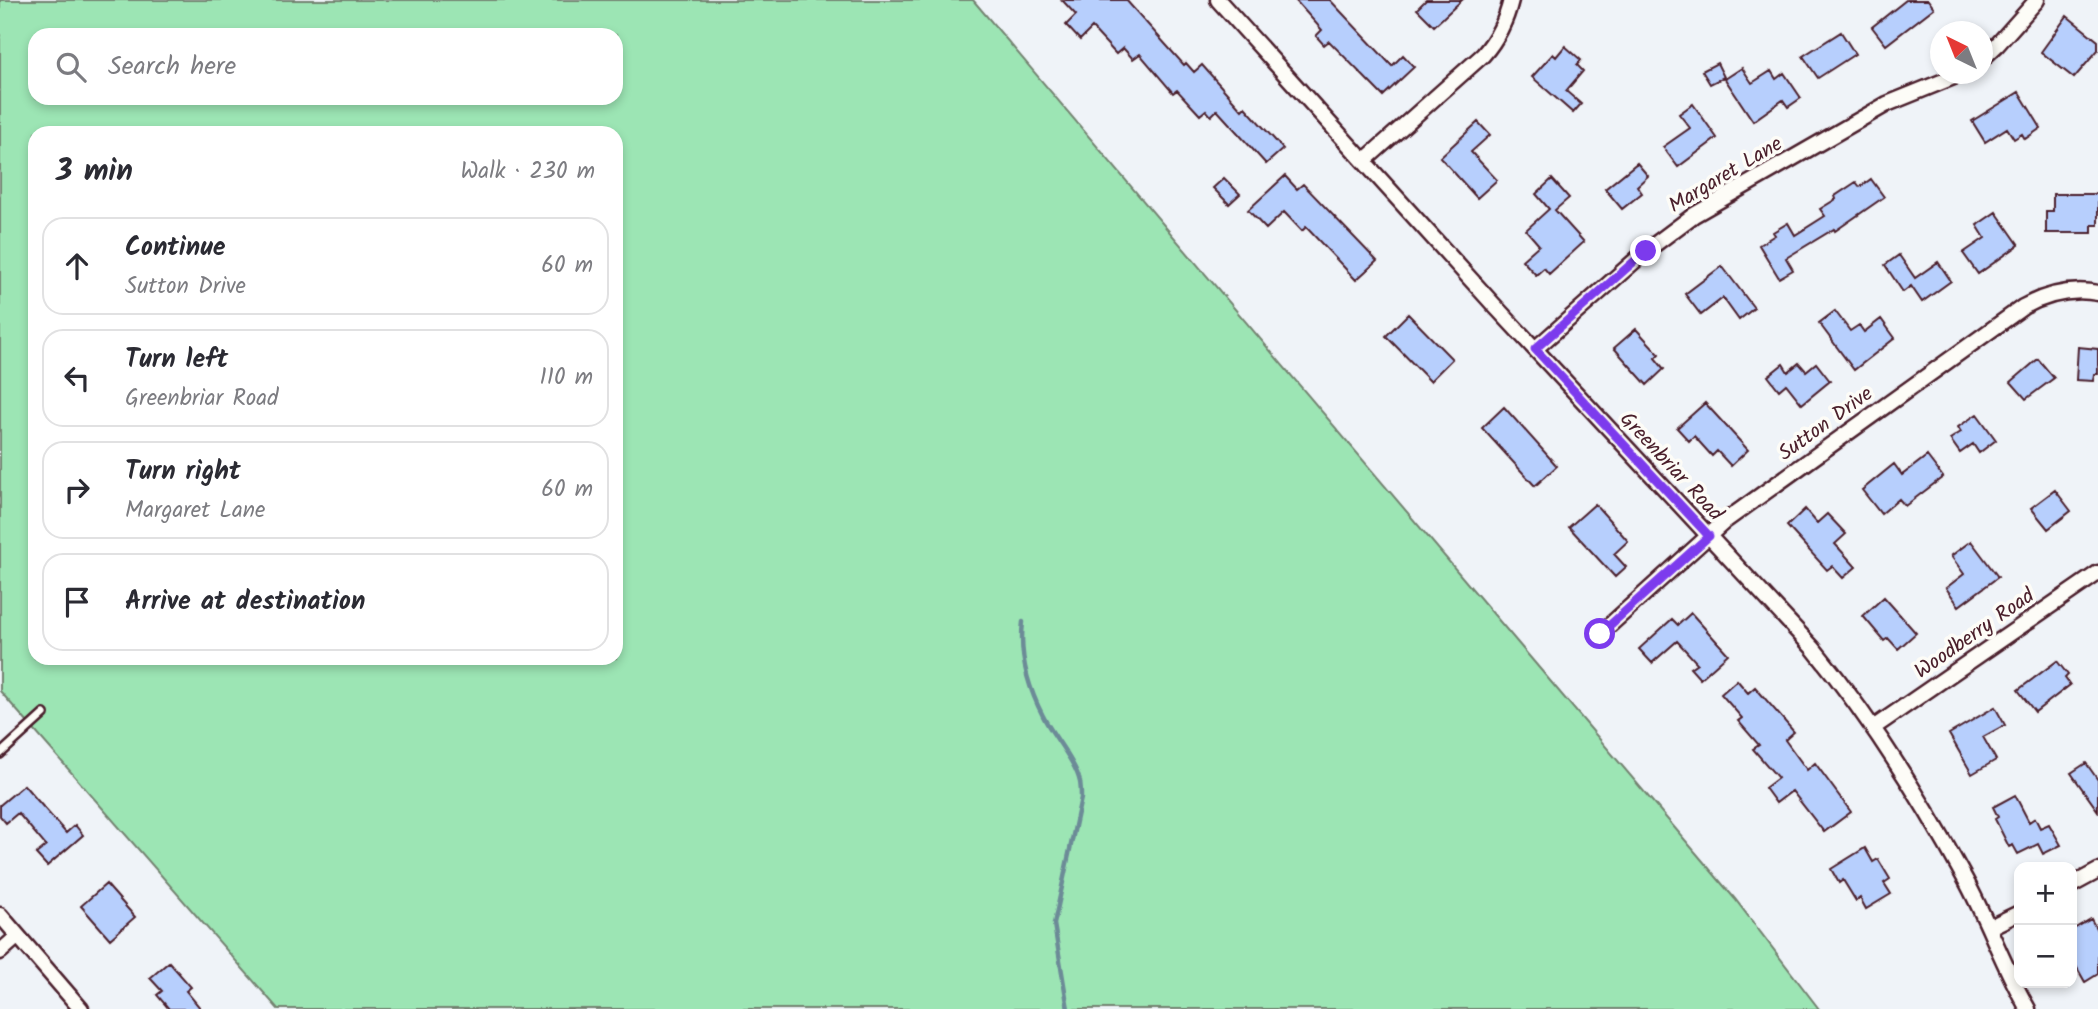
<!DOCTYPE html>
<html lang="en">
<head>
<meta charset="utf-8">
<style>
  body { margin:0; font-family:Kalam,sans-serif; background:#f7f7f7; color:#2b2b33 }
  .controls { position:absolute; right:21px; bottom:21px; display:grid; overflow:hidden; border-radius:14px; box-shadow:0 4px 10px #0003 }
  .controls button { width:63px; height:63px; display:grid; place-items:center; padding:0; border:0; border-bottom:2px solid #e1e1e2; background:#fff; color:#2b2b33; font:35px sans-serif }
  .compass { position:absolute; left:1930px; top:21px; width:63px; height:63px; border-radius:50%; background:#fff; box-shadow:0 4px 10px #0003; rotate:317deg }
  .stop { position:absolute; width:21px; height:21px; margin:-16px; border:5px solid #7c3aed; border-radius:50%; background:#fff }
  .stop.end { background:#7c3aed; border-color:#fff; box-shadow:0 2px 7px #0008 }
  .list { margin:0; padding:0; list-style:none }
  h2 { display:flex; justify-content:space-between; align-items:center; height:91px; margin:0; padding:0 28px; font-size:30px }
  h2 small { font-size:23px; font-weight:400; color:#7c7c81 }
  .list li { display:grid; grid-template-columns:46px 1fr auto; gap:21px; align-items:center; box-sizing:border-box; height:98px; margin:0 14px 14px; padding:0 14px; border:2px solid #e1e1e2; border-radius:21px }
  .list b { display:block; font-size:26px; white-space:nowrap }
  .list p { margin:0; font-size:23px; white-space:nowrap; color:#7c7c81 }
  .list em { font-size:23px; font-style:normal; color:#7c7c81 }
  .icon { flex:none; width:38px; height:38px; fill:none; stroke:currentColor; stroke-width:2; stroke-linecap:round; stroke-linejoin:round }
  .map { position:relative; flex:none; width:2098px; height:1009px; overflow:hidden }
  .search { position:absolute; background:#fff; box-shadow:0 4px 10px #0003; left:28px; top:28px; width:595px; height:77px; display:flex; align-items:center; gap:18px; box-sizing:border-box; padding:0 24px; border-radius:21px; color:#7c7c81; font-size:26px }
  .panel { position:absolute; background:#fff; box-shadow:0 4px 10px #0003; left:28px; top:126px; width:595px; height:539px; border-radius:21px }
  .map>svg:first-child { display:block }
</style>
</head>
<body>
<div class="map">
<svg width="2098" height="1009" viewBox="0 0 2098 1009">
  <rect width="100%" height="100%" fill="#eff3f8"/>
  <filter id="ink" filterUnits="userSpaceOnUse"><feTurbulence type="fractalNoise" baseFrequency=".0143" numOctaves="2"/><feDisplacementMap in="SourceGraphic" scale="14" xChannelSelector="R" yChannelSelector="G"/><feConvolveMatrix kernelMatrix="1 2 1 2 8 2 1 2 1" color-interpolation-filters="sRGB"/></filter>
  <g filter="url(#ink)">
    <path fill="#9ce5b4" stroke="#738270" stroke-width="2" fill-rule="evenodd" d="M0,0H973L1735,899L1819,1009H278L0,691ZM35,35H616V98H35ZM35,133H616V658H35Z"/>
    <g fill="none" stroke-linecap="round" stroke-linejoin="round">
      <path stroke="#6c8b97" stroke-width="4.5" d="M1023,622C1019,655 1028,687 1043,716C1052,735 1076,762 1080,782C1081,787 1081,793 1081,798L1054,924L1068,1009"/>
    </g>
    <path fill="#b7cffd" stroke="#4a1f2b" stroke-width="2" d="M1062,0H1126L1184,65L1186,63L1194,72L1202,65L1242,110L1245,107L1283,149L1266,164L1217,110L1211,116L1206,110L1200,115L1177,90L1173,93L1140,54L1133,59L1123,48L1116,54L1092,28L1080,40L1066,25L1076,15Z
      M1295,0H1330L1392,66L1403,55L1414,67L1383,96L1329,41L1324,45L1316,36L1322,30Z
      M1426,0H1462L1434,26L1417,9Z
      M1906,0H1928L1934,8L1886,45L1872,27Z
      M2067,16L2098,41V50L2074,78L2041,52Z
      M1841,32L1855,54L1818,78L1803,56Z
      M1565,46L1581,60L1577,65L1583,71L1566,91L1581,104L1573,113L1532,77L1553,54L1556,57Z
      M1717,63L1724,77L1710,84L1702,71Z
      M1742,68L1752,83L1771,71L1776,79L1784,73L1801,98L1788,107L1783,100L1753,121L1725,79Z
      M2019,92L2041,128L2025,139L2022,134L2014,139L2007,128L1985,142L1972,121Z
      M1693,104L1717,138L1678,167L1663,147L1690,128L1679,114Z
      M1478,122L1490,135L1471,152L1497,180L1477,198L1440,157Z
      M1637,163L1648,176L1637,186L1642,193L1622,209L1605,189Z
      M1285,176L1297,189L1303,184L1377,261L1356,280L1306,227L1302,231L1284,212L1266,229L1248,210Z
      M1224,178L1240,194L1229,204L1213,188Z
      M1552,179L1569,198L1555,210L1584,242L1549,274L1544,268L1536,275L1522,260L1539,245L1526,230L1549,209L1536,194Z
      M1871,179L1884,197L1835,231L1834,229L1786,258L1793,270L1779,278L1759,245L1775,235L1773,232L1788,223L1795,235L1825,216L1820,209L1836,199L1835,196L1856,182L1860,187Z
      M2053,194H2098V225H2092V233H2046V211H2053Z
      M1996,212L2019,245L1978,274L1963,253L1985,238L1977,225Z
      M1899,255L1915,278L1938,262L1951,281L1922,302L1911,286L1903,292L1885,265Z
      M1722,266L1754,308L1739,320L1723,298L1701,315L1685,294Z
      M1835,311L1850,331L1859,325L1864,332L1881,319L1895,338L1854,370L1819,323Z
      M1408,314L1452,359L1430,381L1386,336Z
      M1636,329L1659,354L1655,358L1664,369L1647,385L1614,348Z
      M2078,347L2098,349V374H2094L2093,381L2076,380Z
      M2038,359L2054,378L2026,399L2011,382Z
      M1799,363L1806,371L1816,363L1830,381L1802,404L1786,384L1779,390L1768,376L1783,364L1788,372Z
      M1705,403L1748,450L1731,466L1717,451L1712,456L1694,436L1689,441L1677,428Z
      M1504,407L1557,466L1535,486L1482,428Z
      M1977,414L1996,440L1979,453L1973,444L1960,453L1950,439L1961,432L1958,427Z
      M1927,456L1943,477L1905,506L1899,499L1881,514L1862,490L1894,464L1902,475Z
      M2055,490L2071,511L2048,529L2031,508Z
      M1595,504L1628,541L1614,554L1626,567L1615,577L1569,527Z
      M1805,509L1817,523L1827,514L1846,534L1835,544L1856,567L1843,578L1832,566L1827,570L1787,526Z
      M1971,541L1998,577L1959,606L1946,588L1964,574L1951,556Z
      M1884,597L1916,633L1898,649L1888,638L1884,641L1863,616Z
      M1691,613L1728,654L1700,679L1690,668L1697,663L1677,641L1652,663L1639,649L1672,619L1678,625Z
      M2057,661L2068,675L2065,678L2070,685L2035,712L2018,690Z
      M1737,680L1748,693L1755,687L1794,732L1785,740L1807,770L1815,763L1851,812L1824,832L1792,791L1776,803L1765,788L1778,778L1753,749L1759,745L1738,721L1742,718L1721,694Z
      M1995,707L2005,725L1983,737L1996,760L1972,774L1949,734Z
      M2086,763L2098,780V811L2071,773Z
      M24,785L66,833L75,825L83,835L47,866L36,854L46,846L18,813L6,823L0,816V805Z
      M2015,795L2029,822L2035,818L2040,828L2049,824L2061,845L2043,854L2038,844L2018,854L2013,845L2009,847L1995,819L1998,817L1993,807Z
      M1865,848L1873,862L1878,859L1890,879L1884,883L1891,894L1866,909L1860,898L1856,901L1843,880L1839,883L1831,869Z
      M106,884L135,917L110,939L81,906Z
      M2091,919L2098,932V974L2085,982L2072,959V930Z
      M169,962L191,987L186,991L201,1009H169L157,995L162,991L150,978Z"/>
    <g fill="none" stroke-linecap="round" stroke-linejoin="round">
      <g stroke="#4a1f2b" stroke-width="12">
        <path id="lane" d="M0,754L44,714"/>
      </g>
      <g stroke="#4a1f2b" stroke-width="19">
        <path id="street" d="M1218,0L1493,304L1813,648C1872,720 1921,798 1965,879C1988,921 2004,968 2028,1009
          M1982,59L1997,45L2037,0
          M1364,161L1483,55C1497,39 1506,21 1511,0
          M1535,349L1646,251L1694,215L1887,104L1961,74
          M1600,634L1725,521L2023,307C2047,294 2071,288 2098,293
          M1873,728L2098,573
          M2072,885L2098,871
          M0,915L81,1009
          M1990,927L2019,913
          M0,952L18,936"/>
      </g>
      <use href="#lane" stroke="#fdfcf7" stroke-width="7"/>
      <use href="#street" stroke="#fdfcf7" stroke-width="14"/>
    </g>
  </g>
  <g fill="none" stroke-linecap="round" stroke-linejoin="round" filter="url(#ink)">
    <path stroke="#7c3aed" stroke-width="9" d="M1600,634L1709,536L1535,349L1646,251"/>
  </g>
  <g text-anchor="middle" stroke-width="7" stroke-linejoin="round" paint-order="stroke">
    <g font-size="21" fill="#4a1f2b" stroke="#fdfcf7">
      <text transform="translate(1725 174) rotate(-31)" y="7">Margaret Lane</text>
      <text transform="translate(1825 423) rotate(-36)" y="7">Sutton Drive</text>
      <text transform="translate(1672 466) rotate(47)" y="7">Greenbriar Road</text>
      <text transform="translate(1974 633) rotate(-35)" y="7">Woodberry Road</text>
    </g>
  </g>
</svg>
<div class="controls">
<button>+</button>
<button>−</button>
</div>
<svg class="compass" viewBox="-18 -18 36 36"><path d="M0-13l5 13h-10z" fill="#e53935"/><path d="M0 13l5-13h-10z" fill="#7c7c81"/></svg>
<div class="stop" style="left:1600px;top:634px"></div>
<div class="stop end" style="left:1646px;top:251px"></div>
<div class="search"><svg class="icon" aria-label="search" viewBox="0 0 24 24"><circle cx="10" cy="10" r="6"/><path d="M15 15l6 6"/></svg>Search here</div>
<section class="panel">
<h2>3 min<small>Walk · 230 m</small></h2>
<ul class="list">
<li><svg class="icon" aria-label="ahead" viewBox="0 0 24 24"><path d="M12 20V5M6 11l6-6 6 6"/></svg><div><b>Continue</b><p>Sutton Drive</p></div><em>60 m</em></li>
<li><svg class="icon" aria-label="left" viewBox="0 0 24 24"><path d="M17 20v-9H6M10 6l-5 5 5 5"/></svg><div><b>Turn left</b><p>Greenbriar Road</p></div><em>110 m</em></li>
<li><svg class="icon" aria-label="right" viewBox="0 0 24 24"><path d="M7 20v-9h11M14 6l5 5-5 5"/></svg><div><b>Turn right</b><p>Margaret Lane</p></div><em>60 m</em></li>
<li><svg class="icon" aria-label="arrive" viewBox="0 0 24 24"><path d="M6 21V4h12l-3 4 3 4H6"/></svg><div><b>Arrive at destination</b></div></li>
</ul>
</section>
</div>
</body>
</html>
